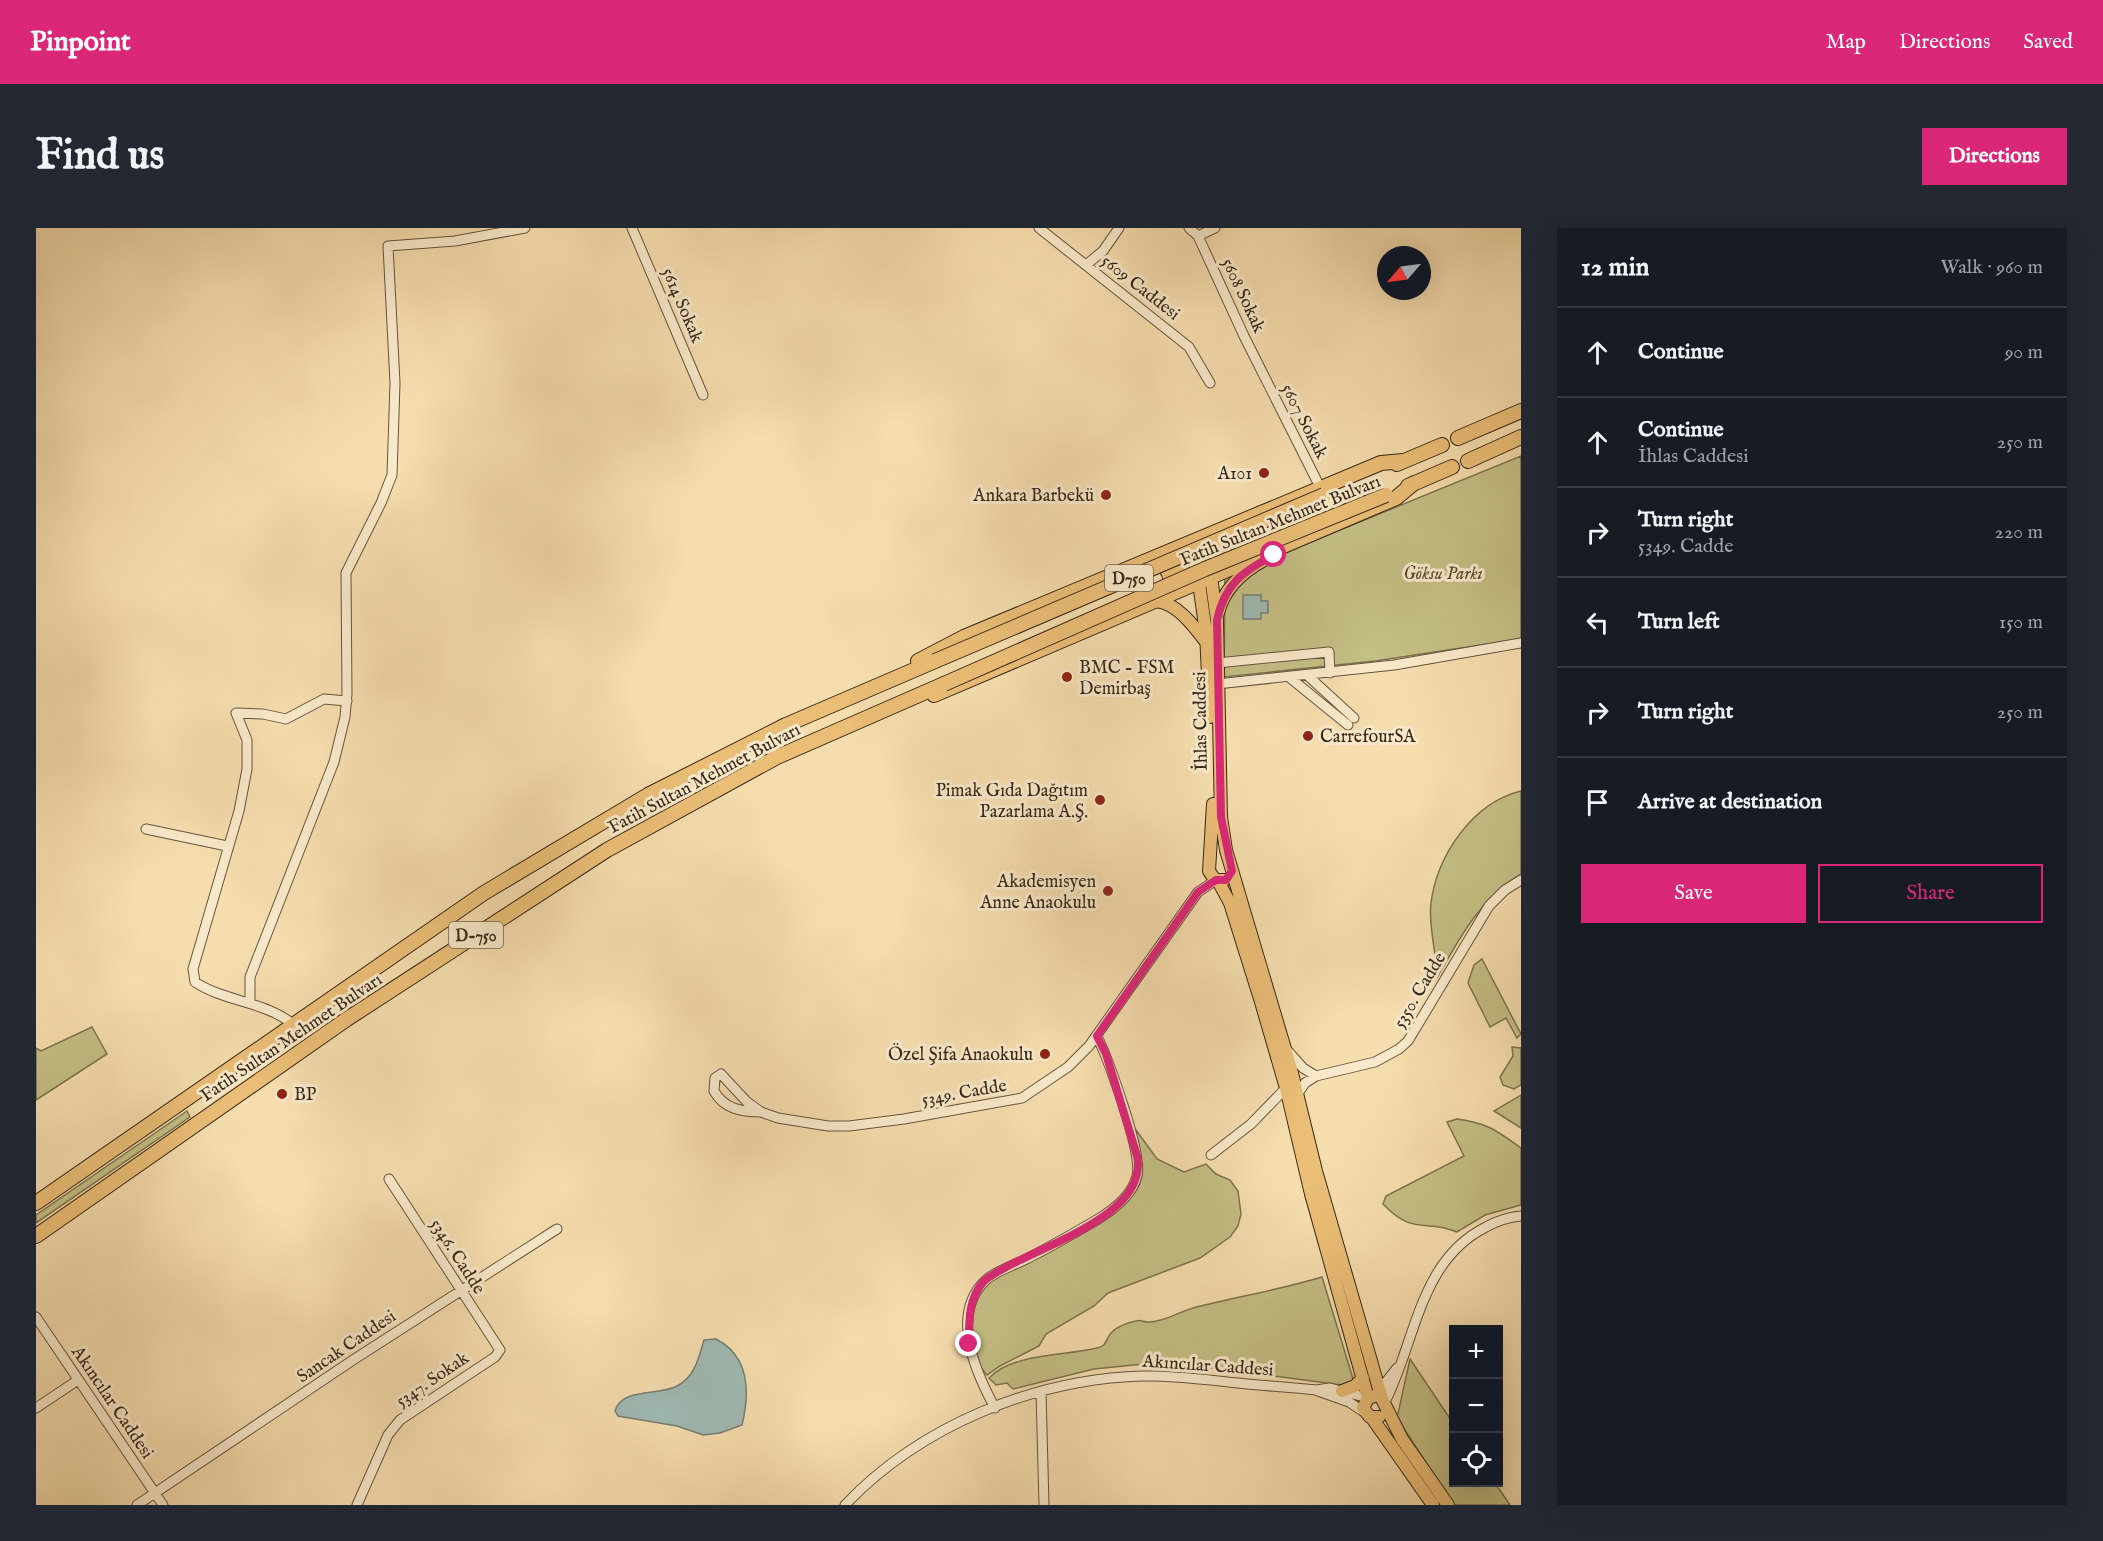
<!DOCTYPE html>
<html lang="en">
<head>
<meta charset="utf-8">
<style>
  body { margin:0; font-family:"IM FELL English",serif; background:#242831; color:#f1f3f6 }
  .controls { position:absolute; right:18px; bottom:18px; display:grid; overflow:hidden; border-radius:0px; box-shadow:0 6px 24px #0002 }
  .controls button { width:54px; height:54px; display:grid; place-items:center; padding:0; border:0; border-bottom:2px solid #363941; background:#171b24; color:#f1f3f6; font:30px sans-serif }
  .compass { position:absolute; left:1341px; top:18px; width:54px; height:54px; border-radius:50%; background:#171b24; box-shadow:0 6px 24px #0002; rotate:242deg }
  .stop { position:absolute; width:18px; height:18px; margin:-14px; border:4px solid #db2777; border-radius:50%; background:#fff }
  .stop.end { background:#db2777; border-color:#fff; box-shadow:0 2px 6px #0008 }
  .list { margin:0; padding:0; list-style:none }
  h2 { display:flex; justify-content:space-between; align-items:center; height:78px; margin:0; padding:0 24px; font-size:26px }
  h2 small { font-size:20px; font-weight:400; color:#9ea1a6 }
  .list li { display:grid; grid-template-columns:39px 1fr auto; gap:18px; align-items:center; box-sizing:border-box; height:90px; padding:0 24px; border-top:2px solid #363941 }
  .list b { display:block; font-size:22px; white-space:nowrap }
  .list p { margin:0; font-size:20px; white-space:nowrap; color:#9ea1a6 }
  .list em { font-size:20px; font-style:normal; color:#9ea1a6 }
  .actions { display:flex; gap:12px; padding:18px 24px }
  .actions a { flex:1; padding:14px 0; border:2px solid #db2777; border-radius:0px; text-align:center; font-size:21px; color:#db2777 }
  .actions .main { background:#db2777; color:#fff }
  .icon { flex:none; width:33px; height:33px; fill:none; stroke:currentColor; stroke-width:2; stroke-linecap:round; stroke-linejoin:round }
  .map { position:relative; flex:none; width:1485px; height:1277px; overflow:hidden; border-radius:0px }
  header { display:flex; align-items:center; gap:36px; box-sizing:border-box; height:84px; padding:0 30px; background:#db2777; color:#fff }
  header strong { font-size:28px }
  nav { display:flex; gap:33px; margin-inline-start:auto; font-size:21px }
  .intro { display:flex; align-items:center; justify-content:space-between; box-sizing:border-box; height:144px; padding:0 36px }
  h1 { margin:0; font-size:42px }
  .button { padding:15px 27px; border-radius:0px; background:#db2777; color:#fff; font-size:21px; font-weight:700 }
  main { display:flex; gap:36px; padding:0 36px }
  aside { flex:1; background:#171b24; border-radius:0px; box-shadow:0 6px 24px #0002 }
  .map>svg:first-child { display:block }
</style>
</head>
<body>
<header>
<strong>Pinpoint</strong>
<nav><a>Map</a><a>Directions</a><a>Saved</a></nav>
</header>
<div class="intro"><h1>Find us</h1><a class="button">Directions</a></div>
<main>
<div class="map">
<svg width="1485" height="1277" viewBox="0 0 1485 1277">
  <rect width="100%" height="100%" fill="#f6ddae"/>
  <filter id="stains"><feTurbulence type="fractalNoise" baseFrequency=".00333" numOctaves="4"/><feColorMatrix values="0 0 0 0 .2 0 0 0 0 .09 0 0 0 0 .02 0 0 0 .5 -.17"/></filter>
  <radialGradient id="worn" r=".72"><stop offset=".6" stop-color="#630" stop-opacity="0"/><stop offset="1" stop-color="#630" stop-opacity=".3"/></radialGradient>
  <path fill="#c4bf85" stroke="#7d734e" stroke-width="1.5" d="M1485,228V411L1339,433L1188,449L1189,349Z
    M1485,563V646C1445,670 1424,709 1402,748C1400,727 1392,695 1395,675C1401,628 1436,575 1485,563Z
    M1446,731L1485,806L1481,810L1470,790L1454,799L1432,755L1438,737Z
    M56,799L71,826L0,872V820L5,823Z
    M1476,819L1485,820V857L1478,861L1467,857L1464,849L1477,828Z
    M1485,867V900L1458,883Z
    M151,883L154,889L0,995V987Z
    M1421,891C1452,895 1461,903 1485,920V977L1449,987L1421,1004C1388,990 1379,1009 1347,976L1350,968L1428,928L1411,894Z
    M1100,902L1121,931L1148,944L1170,936L1180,946L1194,952L1202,963L1205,986L1202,998L1194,1009L1164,1030L1072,1065L1058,1078L1010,1106L1003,1118L964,1138L951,1147C932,1128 932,1082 947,1061C951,1056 957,1052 962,1048C996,1030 1096,989 1105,952C1110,934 1100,919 1100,902Z
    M1286,1049L1318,1154L1306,1157L1161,1138L1108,1136L1058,1141L977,1161L971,1155L960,1157L953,1150C977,1125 1029,1128 1061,1120C1070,1118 1069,1114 1073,1108C1077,1100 1092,1094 1100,1093C1106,1091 1108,1095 1113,1094C1128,1094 1143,1084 1157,1080C1200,1069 1243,1062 1286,1049Z
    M1374,1131L1417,1195L1418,1254L1459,1255L1474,1277H1418L1361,1190Z"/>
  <path fill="#9fbab3" stroke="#757f75" stroke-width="1.5" d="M1207,367H1225V373H1232V385H1225V391H1207Z
    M680,1111C713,1128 714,1164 706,1197L684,1205L667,1207L641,1198L582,1188L579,1183C586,1159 623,1168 641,1158C659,1149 663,1129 668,1112Z"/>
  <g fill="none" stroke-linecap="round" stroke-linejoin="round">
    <g stroke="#66543d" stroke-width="11">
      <path id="minor" d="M596,0L667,167
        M1003,0L1153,119L1174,155
        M1153,0L1162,8L1208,108L1285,261
        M1162,8L1179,0
        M1050,37L1067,23L1083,0
        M1181,435L1293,424L1294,445
        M1271,447L1318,490
        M1253,449L1312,497
        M1181,456L1358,437L1485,415
        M110,601L191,618
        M214,775V749L298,534L309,489L311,466L310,345L345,275L356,247L359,155L352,18L419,13L489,0
        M258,797C229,773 189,774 159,754L157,741L203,583L211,541V512L200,485L227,486L250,491L288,471L311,473
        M1251,822L1267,840L1280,848
        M1261,867L1269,855L1280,848L1339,834L1363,821L1372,813L1453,678L1469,662L1485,652
        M725,884C706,884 688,881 678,863L679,850L685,846L711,874L725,884L742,890L792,898H813L868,891L986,870L1032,839L1053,818L1162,664L1180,652
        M1175,927L1215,896L1250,860
        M0,1089L127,1277
        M1282,1163L1313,1174L1328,1184
        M1005,1164L1008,1277
        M1342,1164L1361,1140
        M1348,1176C1380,1115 1382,1033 1450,999C1461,993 1472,989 1485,988
        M0,1180L42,1152
        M959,1180C940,1145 913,1086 950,1052C960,1043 974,1039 986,1033C1011,1021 1035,1007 1059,993C1076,983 1096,968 1101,948C1107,925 1072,831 1061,808
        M101,1277L317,1132L521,1001
        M321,1277L352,1207L364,1192L459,1129L464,1122L353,951
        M809,1277C884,1198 998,1151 1107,1148C1139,1147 1171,1152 1202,1155C1228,1158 1254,1159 1280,1162L1294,1160L1332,1170"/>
    </g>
    <g stroke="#362717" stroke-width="14">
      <path id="major" d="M1175,349L1181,392L1185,589L1190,622L1255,841L1280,943L1346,1171L1366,1211L1412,1277
        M1163,355L1170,405L1174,489
        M1119,373C1140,374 1158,398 1170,414
        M1182,385C1188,360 1206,344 1228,332
        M1177,576L1173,643L1179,652H1188
        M1182,653L1194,675L1225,774L1250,860L1275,966L1332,1170
        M1306,1163L1319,1158L1327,1150
        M1339,1168L1332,1170L1327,1180L1334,1189H1343
        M1336,1190L1397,1277"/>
    </g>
    <g stroke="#362717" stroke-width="16">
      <path id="highway" d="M1422,210L1485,183
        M1432,233L1485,209
        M1361,236L1406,217
        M1372,258L1416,239
        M1190,302C1181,316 1187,331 1203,336
        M1161,313L1177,328L1176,347
        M1149,319L1144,338L1150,348L1160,353
        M1116,332C1132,336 1139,351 1131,365
        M882,433L928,409L1345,235L1367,233
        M898,467L1360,270L1378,255
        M0,975L448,665L612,567L750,497L899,433
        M0,1008L311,791L571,622L741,529L908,456"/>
    </g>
    <use href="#minor" stroke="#f9e9ca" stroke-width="9"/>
    <use href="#major" stroke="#ebbe77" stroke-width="12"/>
    <use href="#highway" stroke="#ebbe77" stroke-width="14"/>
    <g stroke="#362717" stroke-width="16" stroke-linecap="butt">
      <path id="highway-bridge" d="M899,433L1288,267
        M908,456L1169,341L1350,267"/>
    </g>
    <use href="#highway-bridge" stroke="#ebbe77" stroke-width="14"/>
  </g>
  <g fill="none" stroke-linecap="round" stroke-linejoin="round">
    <path stroke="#db2777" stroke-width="8" d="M933,1116C933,1093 932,1071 948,1053C987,1021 1114,993 1101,928L1070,826L1061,808L1162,664L1180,652H1190L1196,643L1185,589L1181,392C1189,356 1206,344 1238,327"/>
  </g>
  <g fill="#8f2418" stroke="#f9e9ca" stroke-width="2">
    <circle cx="1228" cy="245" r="6"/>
    <circle cx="1070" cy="267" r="6"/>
    <circle cx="1031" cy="449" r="6"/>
    <circle cx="1272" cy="508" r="6"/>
    <circle cx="1064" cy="572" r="6"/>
    <circle cx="1072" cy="663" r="6"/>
    <circle cx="1009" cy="826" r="6"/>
    <circle cx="246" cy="866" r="6"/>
  </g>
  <g text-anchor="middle" stroke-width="6" stroke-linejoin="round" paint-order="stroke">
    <g fill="#f9e9ca" stroke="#70614d" stroke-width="1.5">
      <rect x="1069" y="337" width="48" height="26" rx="4.5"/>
      <rect x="413" y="694" width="54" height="26" rx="4.5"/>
    </g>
    <g font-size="16" font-weight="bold" fill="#362717">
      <text x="1093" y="356">D750</text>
      <text x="440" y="713">D-750</text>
    </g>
    <g font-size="18" fill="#362717" stroke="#f9e9ca">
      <text transform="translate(1105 59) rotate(38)" y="6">5609 Caddesi</text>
      <text transform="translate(1208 67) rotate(65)" y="6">5608 Sokak</text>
      <text transform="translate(647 77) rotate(67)" y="6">5614 Sokak</text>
      <text transform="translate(1269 193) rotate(63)" y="6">5607 Sokak</text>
      <text transform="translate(1244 292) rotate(-22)" y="6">Fatih Sultan Mehmet Bulvarı</text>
      <text transform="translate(1164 493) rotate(-91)" y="6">İhlas Caddesi</text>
      <text transform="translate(668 550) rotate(-28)" y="6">Fatih Sultan Mehmet Bulvarı</text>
      <text transform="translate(1383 762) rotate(-59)" y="6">5350. Cadde</text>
      <text transform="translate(255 809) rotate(-34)" y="6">Fatih Sultan Mehmet Bulvarı</text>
      <text transform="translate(928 864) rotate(-10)" y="6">5349. Cadde</text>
      <text transform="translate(422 1028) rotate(57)" y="6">5346. Cadde</text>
      <text transform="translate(310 1118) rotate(-34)" y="6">Sancak Caddesi</text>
      <text transform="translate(1172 1137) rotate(4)" y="6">Akıncılar Caddesi</text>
      <text transform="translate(396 1151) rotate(-34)" y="6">5347. Sokak</text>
      <text transform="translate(77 1174) rotate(56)" y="6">Akıncılar Caddesi</text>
    </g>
    <g font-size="18" fill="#362717" stroke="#f9e9ca" text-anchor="end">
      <text x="1216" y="251">A101</text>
      <text x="1058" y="273">Ankara Barbekü</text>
      <text x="1043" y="445" text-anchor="start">BMC - FSM<tspan x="1043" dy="21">Demirbaş</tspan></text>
      <text x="1284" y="514" text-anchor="start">CarrefourSA</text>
      <text x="1052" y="568">Pimak Gıda Dağıtım<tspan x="1052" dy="21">Pazarlama A.Ş.</tspan></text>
      <text x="1060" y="659">Akademisyen<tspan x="1060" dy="21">Anne Anaokulu</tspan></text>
      <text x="997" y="832">Özel Şifa Anaokulu</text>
      <text x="258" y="872" text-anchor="start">BP</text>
    </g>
    <g font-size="18" font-style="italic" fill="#5a4d32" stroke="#f9e9ca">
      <text x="1407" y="351">Göksu Parkı</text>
    </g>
  </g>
  <rect width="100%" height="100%" filter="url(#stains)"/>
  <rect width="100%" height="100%" fill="url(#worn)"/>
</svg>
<div class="controls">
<button>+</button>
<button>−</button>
<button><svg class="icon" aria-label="locate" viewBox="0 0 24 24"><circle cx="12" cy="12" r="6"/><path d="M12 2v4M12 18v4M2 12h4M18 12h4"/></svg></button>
</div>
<svg class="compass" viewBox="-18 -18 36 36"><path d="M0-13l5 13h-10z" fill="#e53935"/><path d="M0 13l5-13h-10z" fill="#9ea1a6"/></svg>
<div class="stop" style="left:1238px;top:327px"></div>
<div class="stop end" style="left:933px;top:1116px"></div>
</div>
<aside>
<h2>12 min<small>Walk · 960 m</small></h2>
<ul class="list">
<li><svg class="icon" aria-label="ahead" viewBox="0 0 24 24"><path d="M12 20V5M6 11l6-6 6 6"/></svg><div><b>Continue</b></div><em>90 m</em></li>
<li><svg class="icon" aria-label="ahead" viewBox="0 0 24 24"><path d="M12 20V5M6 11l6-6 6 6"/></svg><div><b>Continue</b><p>İhlas Caddesi</p></div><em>250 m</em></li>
<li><svg class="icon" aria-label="right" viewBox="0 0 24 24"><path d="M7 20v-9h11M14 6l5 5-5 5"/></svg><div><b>Turn right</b><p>5349. Cadde</p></div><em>220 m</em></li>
<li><svg class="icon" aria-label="left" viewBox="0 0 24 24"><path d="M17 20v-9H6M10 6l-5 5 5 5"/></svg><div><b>Turn left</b></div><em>150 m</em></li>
<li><svg class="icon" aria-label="right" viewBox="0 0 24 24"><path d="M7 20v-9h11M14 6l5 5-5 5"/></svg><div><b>Turn right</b></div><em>250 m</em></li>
<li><svg class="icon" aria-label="arrive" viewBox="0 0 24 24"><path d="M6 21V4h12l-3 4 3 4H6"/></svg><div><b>Arrive at destination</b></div></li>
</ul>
<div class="actions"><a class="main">Save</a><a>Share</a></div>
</aside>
</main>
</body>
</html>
